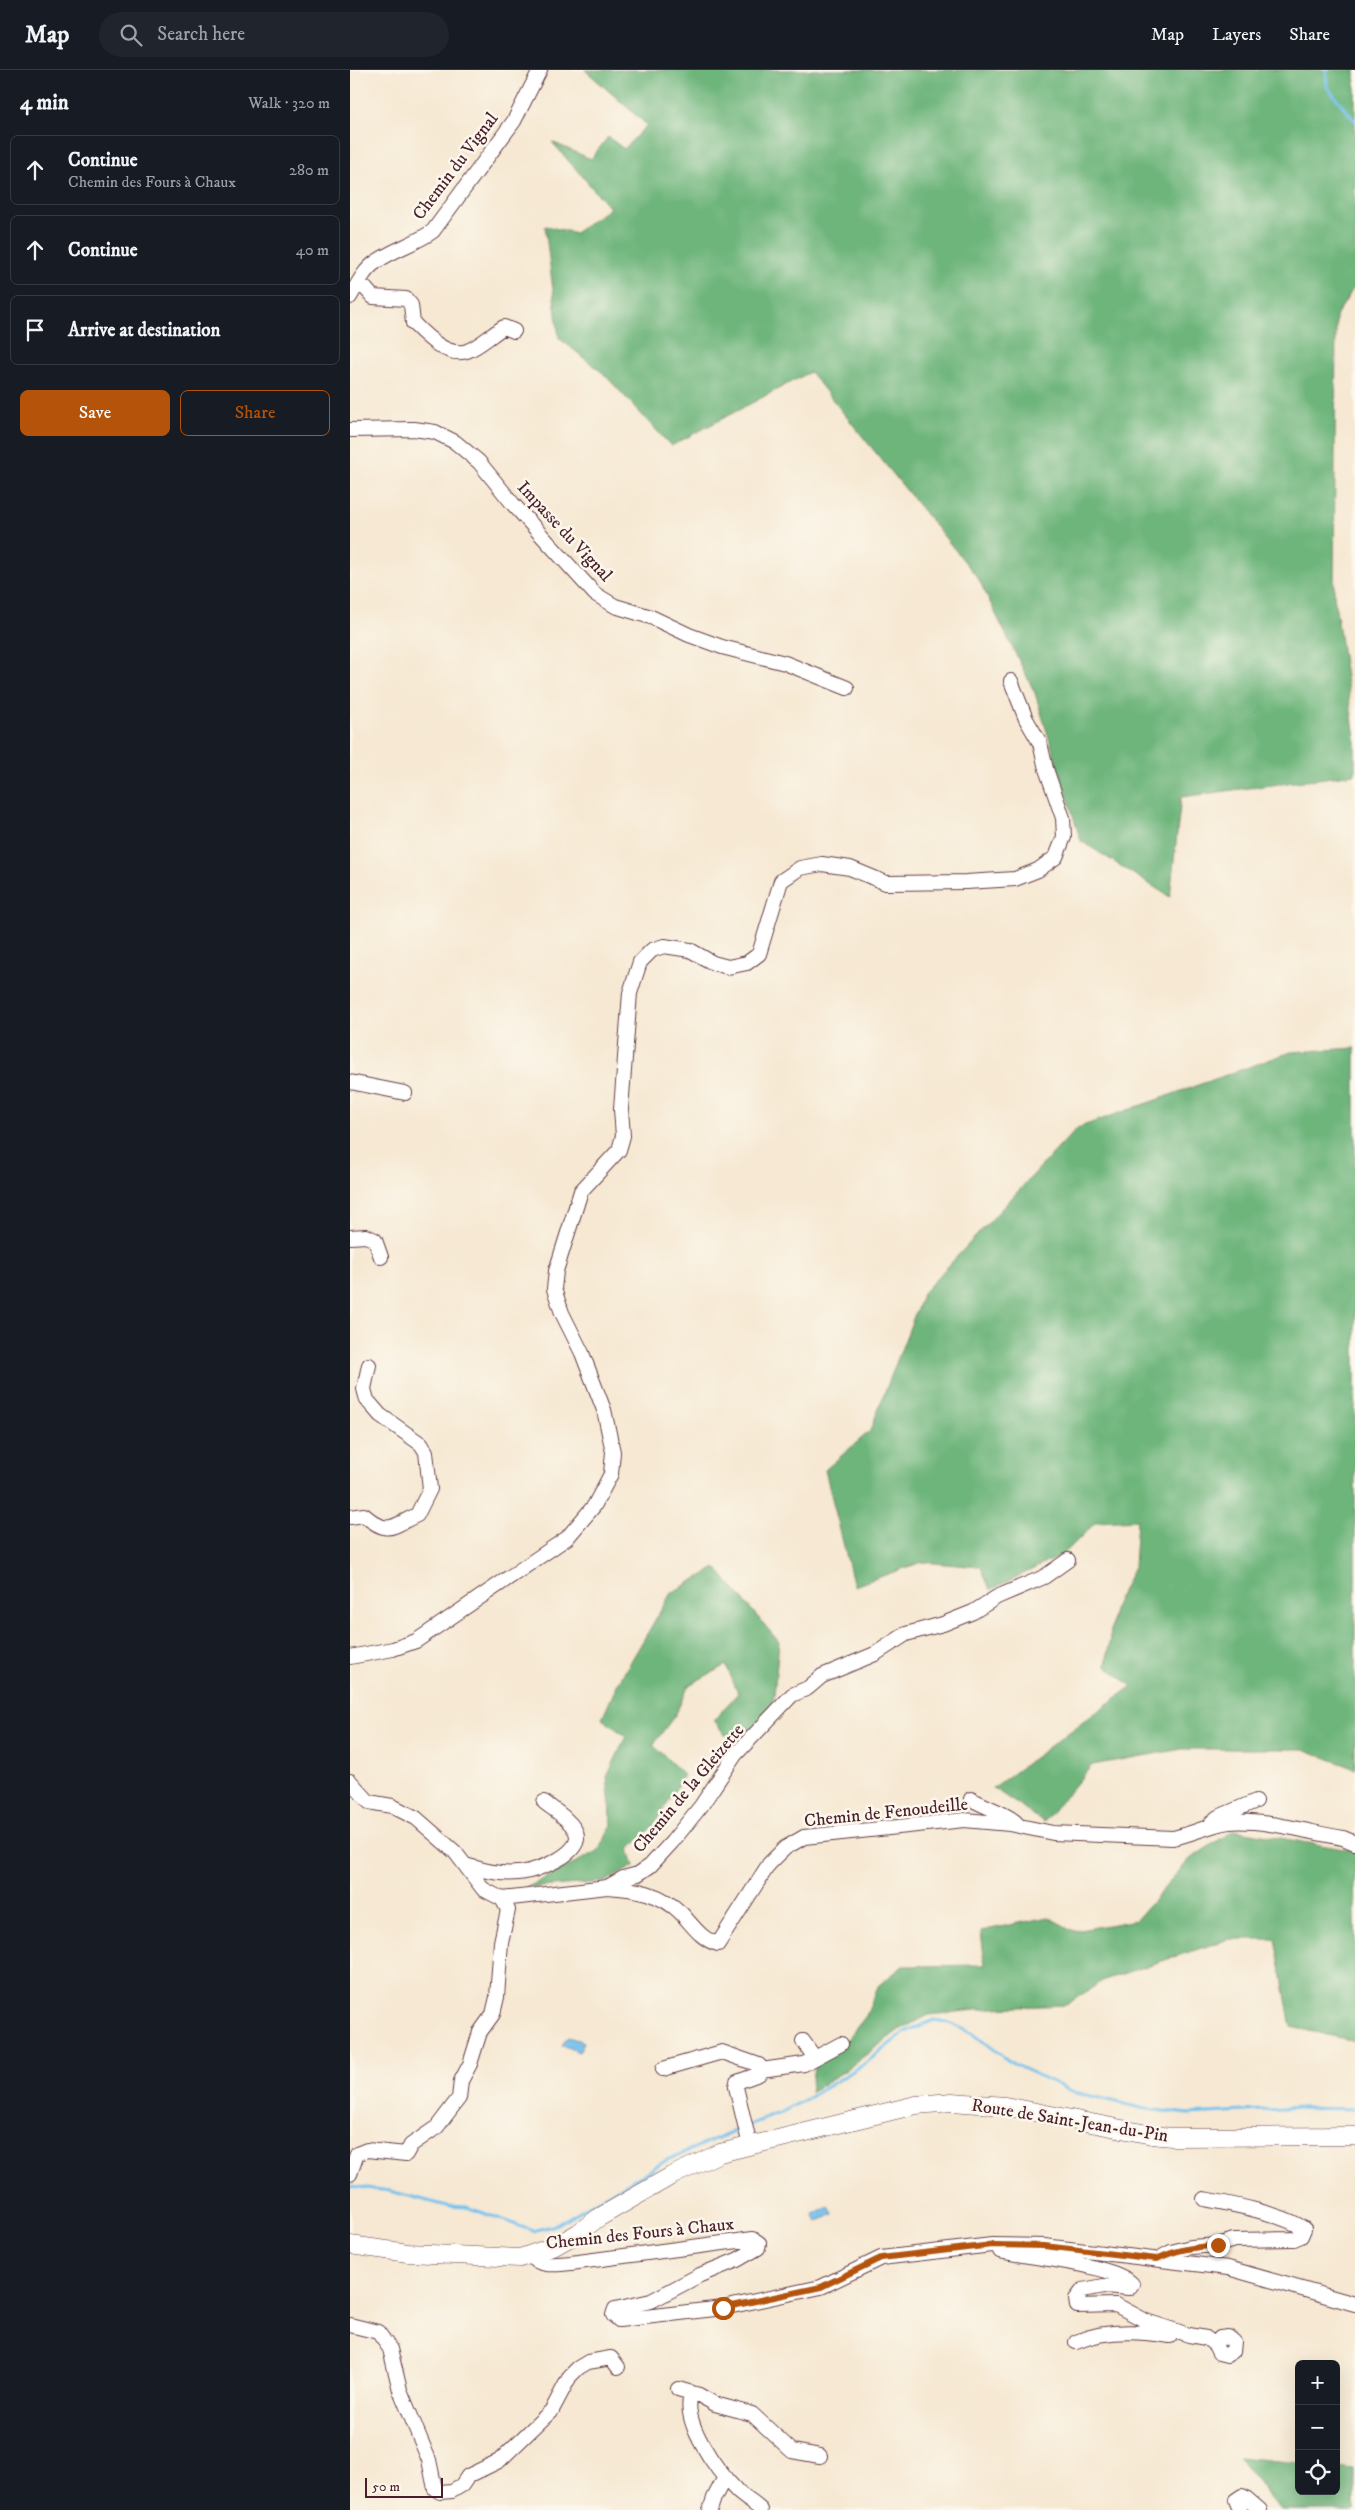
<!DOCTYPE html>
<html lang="en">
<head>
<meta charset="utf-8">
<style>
  body { margin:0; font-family:"IM FELL DW Pica",serif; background:#20242c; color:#f1f3f6 }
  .controls { position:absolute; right:15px; bottom:15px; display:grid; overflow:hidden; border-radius:8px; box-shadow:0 5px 20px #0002 }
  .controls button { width:45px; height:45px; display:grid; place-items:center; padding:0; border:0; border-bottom:1px solid #363941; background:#171b24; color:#f1f3f6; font:25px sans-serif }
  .scale { position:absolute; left:15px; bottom:12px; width:78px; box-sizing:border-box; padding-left:5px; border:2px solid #4a1f2b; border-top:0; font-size:14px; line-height:18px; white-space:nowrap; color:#4a1f2b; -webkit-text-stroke:4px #fbf7ec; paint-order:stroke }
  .stop { position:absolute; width:15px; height:15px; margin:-11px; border:4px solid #b45309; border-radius:50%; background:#fff }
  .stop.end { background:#b45309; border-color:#fff; box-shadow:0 1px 5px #0008 }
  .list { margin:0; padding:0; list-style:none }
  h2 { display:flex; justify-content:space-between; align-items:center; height:65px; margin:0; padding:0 20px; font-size:21px }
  h2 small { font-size:16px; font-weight:400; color:#9ea1a6 }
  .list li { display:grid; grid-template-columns:32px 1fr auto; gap:15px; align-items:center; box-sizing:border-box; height:70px; margin:0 10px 10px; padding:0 10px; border:1px solid #363941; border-radius:8px }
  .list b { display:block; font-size:19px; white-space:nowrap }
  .list p { margin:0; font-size:16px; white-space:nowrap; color:#9ea1a6 }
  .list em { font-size:16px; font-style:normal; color:#9ea1a6 }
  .actions { display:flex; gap:10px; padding:15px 20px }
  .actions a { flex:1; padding:11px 0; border:1px solid #b45309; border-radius:8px; text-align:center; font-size:18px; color:#b45309 }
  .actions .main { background:#b45309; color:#fff }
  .icon { flex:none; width:28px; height:28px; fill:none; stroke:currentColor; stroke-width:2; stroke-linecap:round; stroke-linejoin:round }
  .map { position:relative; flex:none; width:1005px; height:2440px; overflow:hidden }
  header { display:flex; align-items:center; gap:30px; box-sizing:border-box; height:70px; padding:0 25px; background:#171b24; border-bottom:1px solid #363941 }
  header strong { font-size:24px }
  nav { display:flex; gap:28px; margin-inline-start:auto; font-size:18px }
  .search { width:350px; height:45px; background:#20242c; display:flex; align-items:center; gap:12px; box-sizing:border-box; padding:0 18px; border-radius:28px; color:#9ea1a6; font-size:19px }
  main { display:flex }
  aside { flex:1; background:#171b24 }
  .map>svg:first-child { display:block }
</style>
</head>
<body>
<header>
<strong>Map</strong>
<div class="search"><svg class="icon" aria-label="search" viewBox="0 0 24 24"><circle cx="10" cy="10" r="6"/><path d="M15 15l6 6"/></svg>Search here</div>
<nav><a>Map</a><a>Layers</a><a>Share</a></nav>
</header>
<main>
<aside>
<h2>4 min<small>Walk · 320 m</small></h2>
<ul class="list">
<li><svg class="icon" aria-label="ahead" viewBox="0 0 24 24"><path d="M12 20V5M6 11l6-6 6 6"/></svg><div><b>Continue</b><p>Chemin des Fours à Chaux</p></div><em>280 m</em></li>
<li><svg class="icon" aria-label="ahead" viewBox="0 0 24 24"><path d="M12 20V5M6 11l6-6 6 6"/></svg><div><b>Continue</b></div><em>40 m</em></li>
<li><svg class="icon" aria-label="arrive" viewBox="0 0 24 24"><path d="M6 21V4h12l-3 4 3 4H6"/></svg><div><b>Arrive at destination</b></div></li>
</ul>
<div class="actions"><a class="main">Save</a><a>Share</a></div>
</aside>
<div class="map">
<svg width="1005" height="2440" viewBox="0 0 1005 2440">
  <rect width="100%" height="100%" fill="#fbf7ec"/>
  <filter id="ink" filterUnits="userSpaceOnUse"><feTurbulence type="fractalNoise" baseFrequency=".02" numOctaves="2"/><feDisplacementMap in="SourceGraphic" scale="10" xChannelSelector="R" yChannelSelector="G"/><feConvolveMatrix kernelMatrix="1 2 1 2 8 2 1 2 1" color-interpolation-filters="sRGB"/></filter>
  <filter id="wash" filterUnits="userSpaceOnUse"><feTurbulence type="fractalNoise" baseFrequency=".0096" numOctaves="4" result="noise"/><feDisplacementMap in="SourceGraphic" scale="20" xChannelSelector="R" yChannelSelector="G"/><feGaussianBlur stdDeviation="1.12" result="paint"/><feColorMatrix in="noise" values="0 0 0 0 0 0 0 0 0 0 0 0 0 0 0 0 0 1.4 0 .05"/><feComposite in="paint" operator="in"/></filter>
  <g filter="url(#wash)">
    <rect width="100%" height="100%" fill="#f6e8d2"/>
    <path fill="#6eb57b" stroke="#5c6a53" d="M235,0H1005V216L986,246L984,525L1005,668V704L831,727L820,827L731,771L685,623L628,508L460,302L321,376L253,303L209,268L195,156L225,163L260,138L202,72L241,89L258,67L274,79L297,55Z
      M1005,978V1699L954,1679H832L742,1695L694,1752L643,1718L782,1616L756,1596L764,1538L784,1497L787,1450L746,1452L714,1484L640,1520L631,1497L572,1492L504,1516L475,1400L520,1361L573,1223L727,1058L941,982Z
      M366,1498L429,1572L423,1636L396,1665H375L364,1650L388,1623L376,1595L339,1615L325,1645L303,1675L334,1705L304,1755L279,1779L284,1796L254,1812L176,1818L248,1781L262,1755L257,1707L276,1666L252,1649L267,1615L321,1523Z
      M884,1760L1005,1781V1971L941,1957L925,1869H879L754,1910L716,1935L644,1938L579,1945L549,1960L493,2002L460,2022L465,1992L491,1977L516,1946L529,1915L553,1896L635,1895L631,1861L698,1847L724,1861L786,1850L840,1789Z
      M888,2387L949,2393V2421H986V2397L1005,2399V2440H930Z"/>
    <path fill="#73c1ee" stroke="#5e708c" d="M218,1967L234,1972L229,1982L212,1975Z
      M479,2136L483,2144L467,2152L463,2144Z"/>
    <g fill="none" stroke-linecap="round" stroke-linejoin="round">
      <path stroke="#73c1ee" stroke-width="3" d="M976,0L977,17L1005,51
        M399,2055L432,2042L460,2027L513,1995L555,1962L584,1950L597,1952L622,1963L663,1994L724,2022L796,2039L839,2044L951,2038L1005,2039
        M0,2116L40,2121L97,2136L117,2137L183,2161L206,2155L317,2090L393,2057"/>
    </g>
  </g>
  <g filter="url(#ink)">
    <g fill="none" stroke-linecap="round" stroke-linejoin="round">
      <g stroke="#643d44" stroke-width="16">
        <path id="minor" d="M8,214L16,219L23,227L56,229L61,235L63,253C75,265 97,288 117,281C130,276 142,264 154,257L164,261
          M0,227C7,215 14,200 26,192C44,179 65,174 83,161L164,51L190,0
          M0,360L64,359L85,362L105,372L129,392L163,434L245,524L265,536L301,547L339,565L372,577L435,593L497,618
          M0,1012L55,1023
          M0,1167L16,1166L25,1170L31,1187
          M0,1447L14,1445C39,1466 40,1457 67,1445L80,1419L76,1382L71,1374L30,1345L17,1330L14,1319L19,1295
          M0,1587L43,1579L66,1571L217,1468L244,1436L261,1404L263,1382L254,1340L232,1283L212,1243L204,1219L206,1201L231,1121L269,1080L273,1066L271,1039L280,923L290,892L302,880L314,876L340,880L363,893L378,897L397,893L409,884L431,811L450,798L472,794L500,798L536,813L616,812L665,809L688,800L706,787L714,767L713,748L696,699L690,673L676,649L661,611
          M0,1711L19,1732L42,1736L66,1748L105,1782L133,1819L152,1829L158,1840L151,1872L147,1927L143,1944L130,1962L120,1994L111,2011L109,2028L87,2057L61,2075L56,2084L17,2080L7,2084L0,2104
          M621,1729C633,1736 663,1746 668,1755
          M862,1752L868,1747L906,1731
          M115,1795C132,1800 149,1805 168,1803C185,1802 238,1783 225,1760C218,1748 204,1740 194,1732
          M257,1817C287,1819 311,1823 332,1844C343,1856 352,1870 368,1874L419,1794L435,1778L454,1767L614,1750L660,1754L703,1763L823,1768C842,1764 859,1755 879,1752C913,1749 958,1762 993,1768L1005,1773
          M152,1829L257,1817L273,1808L288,1804L300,1796L322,1772L351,1736L385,1685L442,1625L458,1618L472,1606L525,1584L556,1564L593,1554L623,1542L647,1527L694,1507L718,1490
          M453,1971L465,1988
          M313,1999L372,1982L409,1995L411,2000L409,2004L387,2012L386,2017L400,2076
          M411,2000L454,1994L491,1974
          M650,2181C680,2188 764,2194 782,2214L779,2218L754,2216L733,2220L726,2229L727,2236L766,2235L796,2251L839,2265L856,2268L865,2275L869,2283L877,2285L883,2281L884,2272L878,2267L870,2268L865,2275
          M180,2185C189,2198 208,2194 221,2193L403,2169L409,2173L408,2178L387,2190L350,2205L301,2231L265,2239L263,2245L269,2250L373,2238L471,2217L531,2188L642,2175L694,2176L878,2198L1005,2234
          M808,2189L821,2182L841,2177L868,2175L884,2170L944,2169L951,2166L954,2159C934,2144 880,2134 854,2129
          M0,2255L28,2262L40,2279L50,2320L79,2390L85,2419L90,2422L102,2421L112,2415L118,2406L149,2391L202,2340L220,2306L228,2298L238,2292L261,2288L268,2297
          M726,2272C755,2259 790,2261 820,2266
          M328,2319L349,2325L365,2334L402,2344L442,2381L470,2386
          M342,2323C329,2350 368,2402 387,2421C394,2428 404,2433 411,2440
          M360,2440L364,2428L375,2407
          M890,2440L886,2430L892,2426L896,2428L910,2440"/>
      </g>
      <g stroke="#643d44" stroke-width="19">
        <path id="major" d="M0,2175L58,2183L170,2188L205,2176L228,2163L248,2148L321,2106L370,2083L566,2035L602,2032L655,2036L802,2065L822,2067L1005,2066"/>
      </g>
      <use href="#minor" stroke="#fff" stroke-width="14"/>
      <use href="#major" stroke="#fff" stroke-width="18"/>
    </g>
  </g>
  <g fill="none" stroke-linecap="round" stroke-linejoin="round" filter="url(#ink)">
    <path stroke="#b45309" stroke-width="6" d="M373,2238L471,2217L531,2188L642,2175L694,2176L807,2189C827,2179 846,2177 868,2175"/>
  </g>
  <g text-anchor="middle" stroke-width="5" stroke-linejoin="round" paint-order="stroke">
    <g font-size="18" fill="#4a1f2b" stroke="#fbf7ec">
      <text transform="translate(105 96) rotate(-53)" y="6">Chemin du Vignal</text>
      <text transform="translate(215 461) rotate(47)" y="6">Impasse du Vignal</text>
      <text transform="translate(338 1718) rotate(-50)" y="6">Chemin de la Gleizette</text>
      <text transform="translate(536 1742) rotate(-6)" y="6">Chemin de Fenoudeille</text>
      <text transform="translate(720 2050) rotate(9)" y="6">Route de Saint-Jean-du-Pin</text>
      <text transform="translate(290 2163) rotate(-6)" y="6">Chemin des Fours à Chaux</text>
    </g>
  </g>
</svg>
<div class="controls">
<button>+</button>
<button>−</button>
<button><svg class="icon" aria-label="locate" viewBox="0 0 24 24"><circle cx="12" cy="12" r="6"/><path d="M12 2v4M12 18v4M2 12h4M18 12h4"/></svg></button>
</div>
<div class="scale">50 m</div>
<div class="stop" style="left:373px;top:2238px"></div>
<div class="stop end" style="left:868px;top:2175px"></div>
</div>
</main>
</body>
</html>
